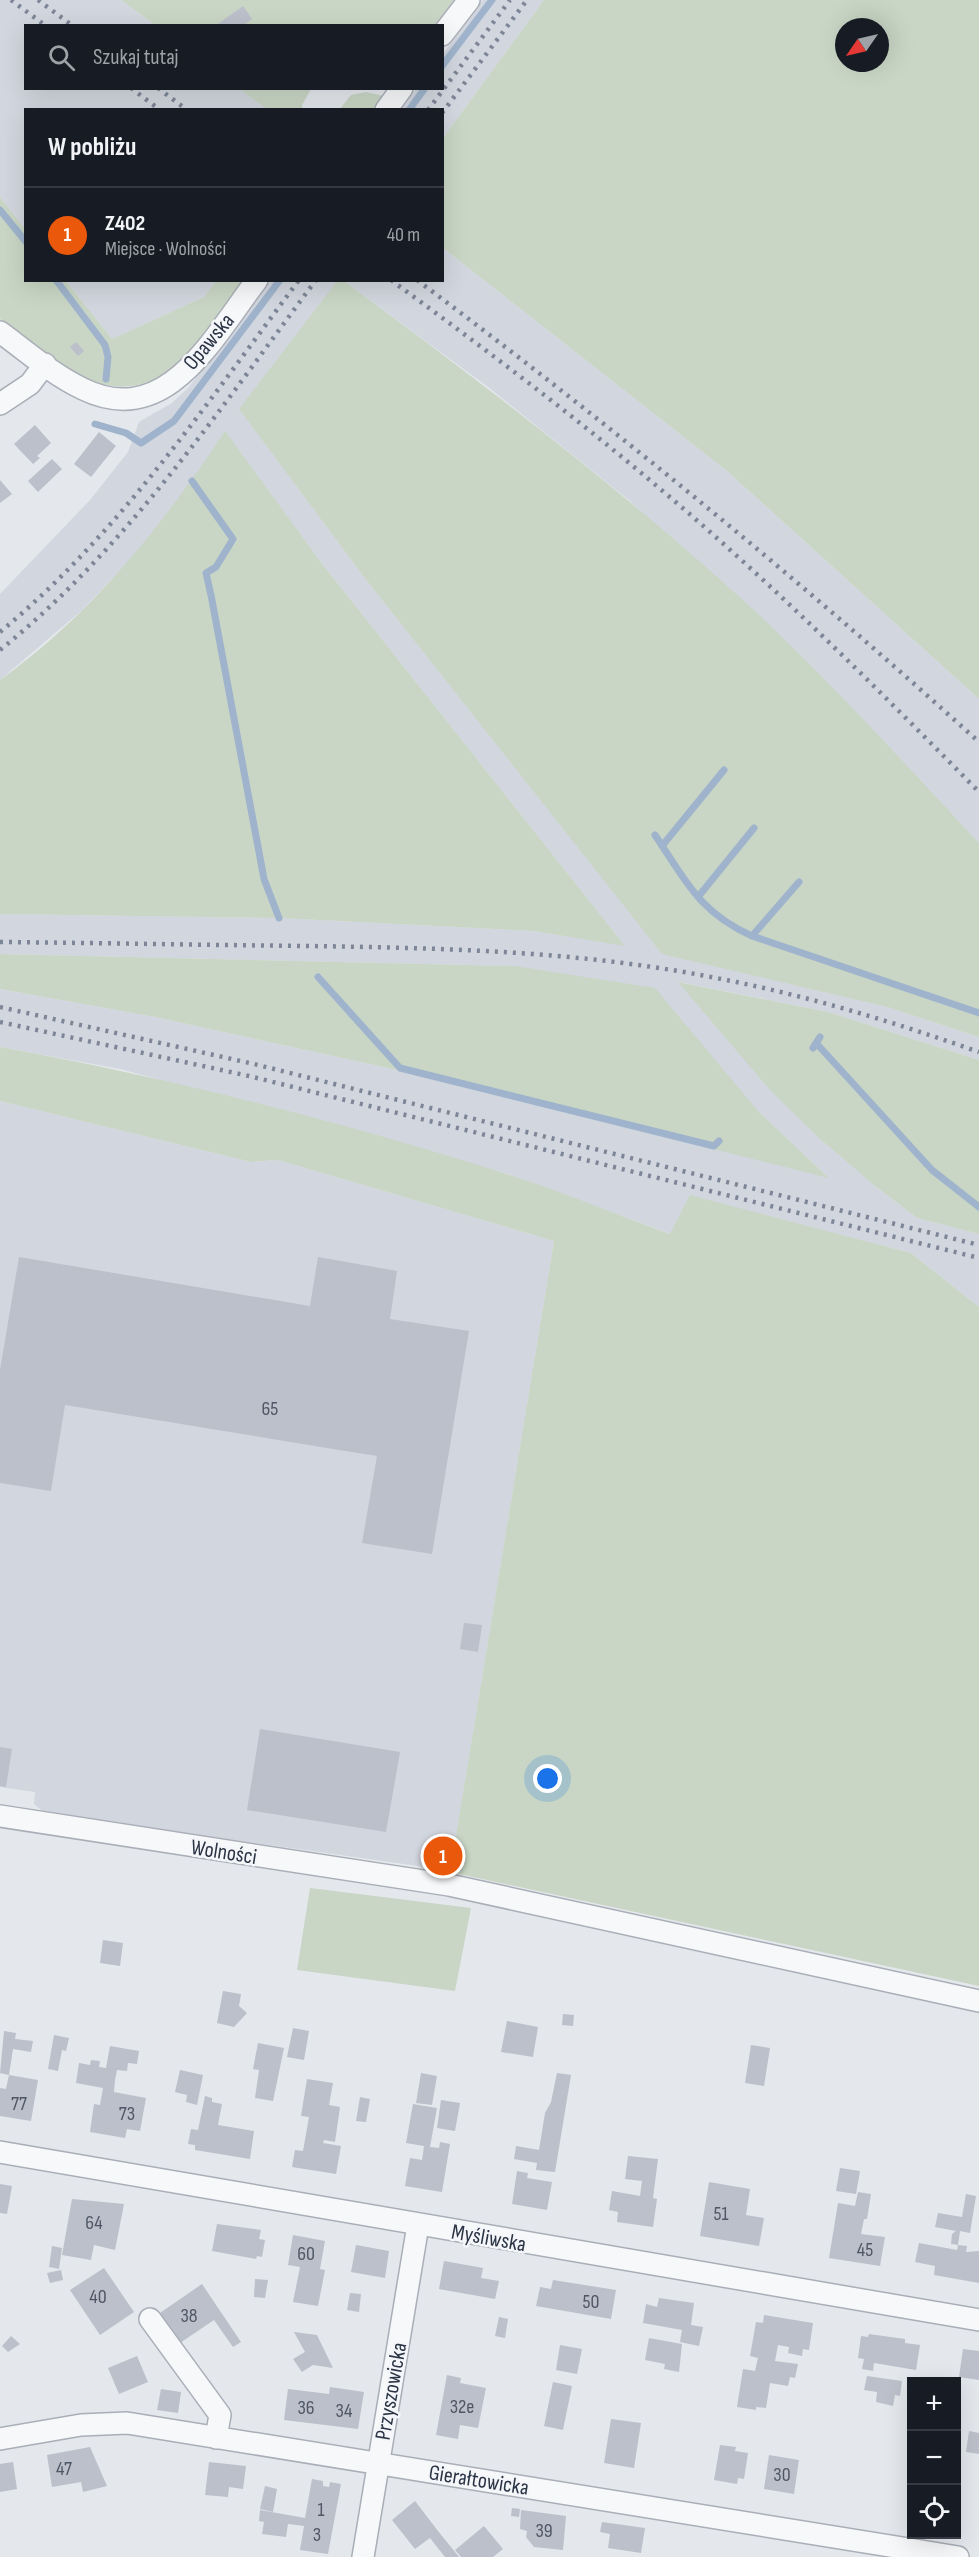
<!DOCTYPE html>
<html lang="pl">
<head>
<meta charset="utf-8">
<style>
  body { margin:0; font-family:"Sofia Sans Condensed",sans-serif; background:#242831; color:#f1f3f6 }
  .controls { position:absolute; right:18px; bottom:18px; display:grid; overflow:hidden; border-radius:0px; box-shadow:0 6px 24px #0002 }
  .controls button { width:54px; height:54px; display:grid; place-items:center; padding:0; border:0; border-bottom:2px solid #363941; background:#171b24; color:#f1f3f6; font:30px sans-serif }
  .compass { position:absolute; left:835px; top:18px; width:54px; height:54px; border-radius:50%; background:#171b24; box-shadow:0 6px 24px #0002; rotate:236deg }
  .you { position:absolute; left:548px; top:1779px; width:21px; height:21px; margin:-15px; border:4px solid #fff; border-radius:50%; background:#1a73e8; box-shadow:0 0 0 9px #1a73e833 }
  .badge { display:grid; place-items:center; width:39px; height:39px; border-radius:50%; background:#ea580c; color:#fff; font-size:20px; font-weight:700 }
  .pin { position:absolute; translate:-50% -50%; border:3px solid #fff; box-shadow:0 2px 6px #0006 }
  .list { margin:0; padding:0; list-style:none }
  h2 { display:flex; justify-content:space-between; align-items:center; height:78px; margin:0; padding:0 24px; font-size:26px }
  h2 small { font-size:20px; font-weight:400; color:#9ea1a6 }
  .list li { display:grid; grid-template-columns:39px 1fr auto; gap:18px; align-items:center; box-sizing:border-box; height:96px; padding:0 24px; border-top:2px solid #363941 }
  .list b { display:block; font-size:22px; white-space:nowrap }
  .list p { margin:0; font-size:20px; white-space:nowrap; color:#9ea1a6 }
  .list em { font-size:20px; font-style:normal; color:#9ea1a6 }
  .icon { flex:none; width:33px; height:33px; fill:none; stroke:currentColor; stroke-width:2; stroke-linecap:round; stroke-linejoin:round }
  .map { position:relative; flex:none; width:979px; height:2557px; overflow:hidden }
  .search { position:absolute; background:#171b24; box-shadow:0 6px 24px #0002; left:24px; top:24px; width:420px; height:66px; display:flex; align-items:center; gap:15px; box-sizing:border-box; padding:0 21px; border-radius:0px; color:#9ea1a6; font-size:22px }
  .panel { position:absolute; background:#171b24; box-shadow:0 6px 24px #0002; left:24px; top:108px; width:420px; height:174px; border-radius:0px }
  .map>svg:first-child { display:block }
</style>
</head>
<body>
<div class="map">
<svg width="979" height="2557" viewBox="0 0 979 2557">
  <rect width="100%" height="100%" fill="#e4e7ec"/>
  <path fill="#d2d6de" d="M0,0H121L155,25L26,26V88L239,89L267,109L26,110L25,229L0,197Z
    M483,0H544L443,138L442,110H400L416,89L442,88L443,54Z
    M443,248L727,471L979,699V843L885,743L630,501L488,387L344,281L442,280Z
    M66,281H216L204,297L112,339Z
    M270,281H338L240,410L364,577L662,953L887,1007L979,1037V1060L828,1012L679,982L819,1138L875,1186L917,1218L979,1234V1307L911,1253L690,1196L671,1234L505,1173L120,1069L0,1047V989L155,1017L402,1071L828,1177L758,1111L514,966L0,954V914L279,918L534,931L624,945L323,565L225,432L192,481L139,551L82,610L0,680V594L90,500L128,452L139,422L172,403L189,387Z
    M0,1101L251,1162L278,1160L554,1241L455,1843L438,1841L432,1868L45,1813L34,1804L35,1792L0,1787Z"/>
  <path fill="#c9d6c5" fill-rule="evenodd" d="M121,0H454L435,26L155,25Z
    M544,0H979V699L727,471L443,248V138ZM844,27H880V63H844Z
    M239,89H311L302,105L303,110L267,109Z
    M366,92L384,96L374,109L339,110L351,95Z
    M0,197L25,229L26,280L66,281L112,339L204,297L216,281H247C206,335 163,414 83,377C57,365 24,336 0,319Z
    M338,280L344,281C486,386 626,492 756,612C834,685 906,765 979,843V1037L887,1007L662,954L364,577L239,409Z
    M225,431L323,565L625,946L534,931L279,918L0,914V680C92,614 163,525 225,431Z
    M0,954L514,966L655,988L758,1111L829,1178L402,1071L155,1017L0,989Z
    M678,982L828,1012L979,1060V1234L917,1218L875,1186L819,1138L770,1090Z
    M0,1047C170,1078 339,1121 504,1173C560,1191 615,1214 670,1234L690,1195L911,1253L979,1307V1986L450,1872L554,1241L278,1160L251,1162L0,1101Z
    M310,1888L471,1908L455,1991L297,1970Z"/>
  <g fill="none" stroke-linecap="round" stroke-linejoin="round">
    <path stroke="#9fb4cc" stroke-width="7" d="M442,66L492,0
      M409,110L425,88
      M0,210L26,242
      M56,280L105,345L108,357L106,379
      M95,424L126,433L141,443L174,421L280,280
      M192,481L233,539L216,567L206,573L211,595L264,879L279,918
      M655,835C686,881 699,912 752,936L979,1013
      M662,846L724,770
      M698,897L754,828
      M752,936L799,882
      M318,977L400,1068L714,1146L719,1141
      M817,1044L932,1170L979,1207
      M813,1048L820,1037"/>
  </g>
  <path fill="#bbc0ca" d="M243,6L252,19L243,26H215Z
    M76,342L84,351L78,356L70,347Z
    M35,425L51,443L37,456L40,458L33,464L14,444Z
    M99,432L116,446L91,477L74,464Z
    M52,459L62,469L38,492L28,481Z
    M0,480L12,494L0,503Z
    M19,1257L310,1306L318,1257L397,1271L390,1319L469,1331L432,1554L362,1543L377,1456L339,1450L65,1405L51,1491L0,1483V1370Z
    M464,1623L482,1625L478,1652L460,1649Z
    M260,1729L400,1752L386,1832L247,1810Z
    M0,1747L12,1749L6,1787L0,1786Z
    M436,1845L453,1848L450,1866L433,1863Z
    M103,1940L123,1943L120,1966L100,1963Z
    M223,1991L241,1994L239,2006L247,2013L234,2027L217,2023Z
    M563,2014L574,2015L573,2026L562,2025Z
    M507,2021L538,2027L533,2057L501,2052Z
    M293,2028L309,2031L304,2060L287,2057Z
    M4,2031L16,2033L15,2039L33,2041L31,2052L13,2049L9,2075L38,2080L31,2121L0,2116V2088L6,2089L9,2075L0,2073Z
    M54,2035L69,2038L66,2051L62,2050L58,2071L48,2069Z
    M258,2043L284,2048L273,2101L255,2098L259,2070L253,2069Z
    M751,2045L770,2048L764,2086L745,2083Z
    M110,2046L139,2051L137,2064L128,2063L127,2071L117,2070L115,2080L114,2092L146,2098L140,2131L127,2129L125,2138L90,2132L94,2104L100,2105L103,2088L76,2083L79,2063L90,2065L91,2060L100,2061L99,2067L106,2068Z
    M180,2070L203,2075L197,2105L186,2102L187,2095L175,2092Z
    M421,2073L437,2076L432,2105L416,2103Z
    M557,2073L571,2075L555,2172L536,2170L537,2163L514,2159L516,2146L539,2150L545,2113L551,2102Z
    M307,2079L333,2083L329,2105L340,2107L335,2142L324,2140L323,2143L341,2146L336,2174L292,2167L295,2150L303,2151L309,2117L301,2116Z
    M205,2096L212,2098V2102L222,2104L218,2125L254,2131L250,2159L195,2150V2145L188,2144L191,2129L198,2130Z
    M360,2097L370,2099L366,2122L356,2121Z
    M441,2100L460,2103L455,2131L437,2128Z
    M413,2104L437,2108L430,2147L439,2148L440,2142L450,2144L442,2192L405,2186L410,2158L422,2160L424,2146L406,2143Z
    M628,2156L658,2159L653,2198L657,2199L653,2227L617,2222L618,2212L609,2210L612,2191L640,2196L642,2181L625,2179Z
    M840,2168L860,2171L856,2194L836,2191Z
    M517,2171L528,2173L527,2178L552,2182L547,2210L512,2204Z
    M709,2182L750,2189L746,2215L764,2218L759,2246L700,2236Z
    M0,2184L12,2186L7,2214L0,2213Z
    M858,2192L871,2194L867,2219H864L861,2234L885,2237L880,2266L829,2258L838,2203L855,2206Z
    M966,2194L976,2196L970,2233L960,2231L958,2245L951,2244L952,2234L956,2231L935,2227L938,2213L962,2217Z
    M72,2199L124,2204L115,2250L94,2245L91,2260L62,2255Z
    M217,2224L261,2230L259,2239L265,2240L262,2257L257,2256L256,2259L212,2251Z
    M293,2235L325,2241L320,2269L325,2270L318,2306L293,2302L300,2267L288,2265Z
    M919,2243L957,2250L958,2245L967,2246L966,2252L979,2251V2283L934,2275L935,2266L915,2262Z
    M356,2245L389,2251L385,2278L351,2272Z
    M52,2246L62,2248L59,2269L49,2267Z
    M444,2261L483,2268L481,2278L499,2281L495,2299L439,2289Z
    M104,2268L134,2312L100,2335L70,2290Z
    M61,2270L63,2280L50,2283L47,2273Z
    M255,2279L268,2280L265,2298L254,2297Z
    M553,2280L616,2290L611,2319L536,2306L540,2287L551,2289Z
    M202,2284L241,2342L233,2347L214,2320L177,2345L157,2315Z
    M350,2293L361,2294L359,2312L347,2310Z
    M659,2298L694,2303L691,2325L703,2327L699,2346L680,2342L682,2330L643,2323L646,2304L657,2307Z
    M764,2315L813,2323L809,2350L803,2349L802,2356L788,2353L789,2347L778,2345L775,2361L798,2364L795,2378L790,2377L788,2386L770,2383L766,2408L756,2407V2410L737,2407L743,2369L755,2371L758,2358L750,2356L756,2322L763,2323Z
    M499,2317L508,2319L505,2338L495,2336Z
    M294,2332L317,2335L333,2368L313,2365L302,2372L293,2359L305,2352Z
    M869,2334L905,2339V2343L920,2345L916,2370L874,2363L873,2371L862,2369L864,2359L858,2358L861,2336L868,2337Z
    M11,2336L20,2344L8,2352L2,2346Z
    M649,2338L682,2344L679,2372L664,2369L665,2364L645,2360Z
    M560,2345L582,2349L577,2374L556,2370Z
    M963,2349L979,2351V2380L959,2377Z
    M137,2356L148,2382L119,2394L108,2368Z
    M447,2375L461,2378L460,2383L486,2388L478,2428L460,2425L458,2439L436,2435Z
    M867,2376L902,2381L900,2396L895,2395L893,2406L876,2402L877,2392L864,2390Z
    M553,2382L572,2386L563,2430L544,2426Z
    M330,2387L364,2392L358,2429L284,2420L288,2389L329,2394Z
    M161,2389L181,2392L178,2413L157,2410Z
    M611,2419L641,2423L634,2468L604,2463Z
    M969,2431L979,2433V2454L966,2452Z
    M720,2445L736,2447L735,2451L748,2453L744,2479L738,2478L737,2484L714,2480Z
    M90,2447L107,2486L83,2492L81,2482L52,2487L47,2455Z
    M769,2455L799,2460L794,2494L764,2489Z
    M13,2462L17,2489L0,2492V2464Z
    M209,2462L246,2466L243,2489L229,2487L228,2497L205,2495Z
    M312,2479L323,2481V2486L329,2487L330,2482L341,2484L328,2554L300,2550L304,2526L288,2524L286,2537L262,2534L264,2522L259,2521L260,2510L305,2518Z
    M265,2486L277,2489L273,2512L260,2509Z
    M415,2501L438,2531L459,2557H445L430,2538L415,2549L392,2520Z
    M512,2508L520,2509L519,2517L511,2516Z
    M521,2510L566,2516L563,2550L534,2547L526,2537L527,2531L520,2529Z
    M602,2522L645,2528L641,2553L608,2548L610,2534L600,2532Z
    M484,2526L503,2549L493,2557H461L455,2550Z"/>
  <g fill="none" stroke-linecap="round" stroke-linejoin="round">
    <g stroke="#a9aeb7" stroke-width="24">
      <path id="minor" d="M442,35L469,0
        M386,110L402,88
        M0,332C26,351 53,375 83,389C167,430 213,337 257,280
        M0,404L30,384L45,364
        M0,1816L449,1885L979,2001
        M0,2152L979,2320
        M150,2319L220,2415L216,2438
        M0,2439L81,2425L127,2423L958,2557
        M363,2557L418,2225"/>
    </g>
    <use href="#minor" stroke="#f7f8fa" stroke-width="21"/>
    <path stroke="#7d8696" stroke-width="4.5" stroke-dasharray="3 6" stroke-linecap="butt" d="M11,0L46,26
      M38,0L73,26
      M131,88L160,110
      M158,88L187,110
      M428,110L510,0
      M442,113L527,0
      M391,280C478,344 564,408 646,477C764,575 872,683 979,792
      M417,280C612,426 799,579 979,742
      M0,632C119,534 207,403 299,280
      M0,650C127,548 219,410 316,280
      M0,942C103,943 206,945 309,946C443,948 578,951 711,977C802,994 891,1021 979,1052
      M0,1007L254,1064L979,1245
      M0,1022L249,1076L979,1258"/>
  </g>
  <g text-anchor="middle" stroke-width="5" stroke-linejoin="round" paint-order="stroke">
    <g font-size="20" fill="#4f5766">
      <text x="270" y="1415">65</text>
      <text x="19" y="2110">77</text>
      <text x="127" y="2120">73</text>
      <text x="721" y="2220">51</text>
      <text x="94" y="2229">64</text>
      <text x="865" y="2256">45</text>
      <text x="306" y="2260">60</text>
      <text x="98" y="2303">40</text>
      <text x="591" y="2308">50</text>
      <text x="189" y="2322">38</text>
      <text x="462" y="2413">32e</text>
      <text x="306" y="2414">36</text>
      <text x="344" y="2417">34</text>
      <text x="64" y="2475">47</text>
      <text x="782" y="2481">30</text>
      <text x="321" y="2516">1</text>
      <text x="544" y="2537">39</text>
      <text x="317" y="2541">3</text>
    </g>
    <g font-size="22" fill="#2b3445" stroke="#f4f6f9">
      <text transform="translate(208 341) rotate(-50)" y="8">Opawska</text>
      <text transform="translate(224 1851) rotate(9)" y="8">Wolności</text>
      <text transform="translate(489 2237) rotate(10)" y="8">Myśliwska</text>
      <text transform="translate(390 2391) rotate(-80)" y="8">Przyszowicka</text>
      <text transform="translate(479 2479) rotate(9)" y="8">Gierałtowicka</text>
    </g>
  </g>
</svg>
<div class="controls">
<button>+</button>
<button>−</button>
<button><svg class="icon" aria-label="locate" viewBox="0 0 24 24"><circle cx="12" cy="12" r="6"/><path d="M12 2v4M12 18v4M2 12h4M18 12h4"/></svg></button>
</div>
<svg class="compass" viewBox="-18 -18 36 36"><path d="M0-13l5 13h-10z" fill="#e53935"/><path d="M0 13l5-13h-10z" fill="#9ea1a6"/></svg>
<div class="you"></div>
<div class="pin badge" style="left:443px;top:1856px">1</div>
<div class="search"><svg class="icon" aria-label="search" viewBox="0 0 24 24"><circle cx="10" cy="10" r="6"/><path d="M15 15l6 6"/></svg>Szukaj tutaj</div>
<section class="panel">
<h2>W pobliżu<small></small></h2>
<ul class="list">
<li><span class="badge">1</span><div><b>Z402</b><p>Miejsce · Wolności</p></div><em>40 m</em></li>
</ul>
</section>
</div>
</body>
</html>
